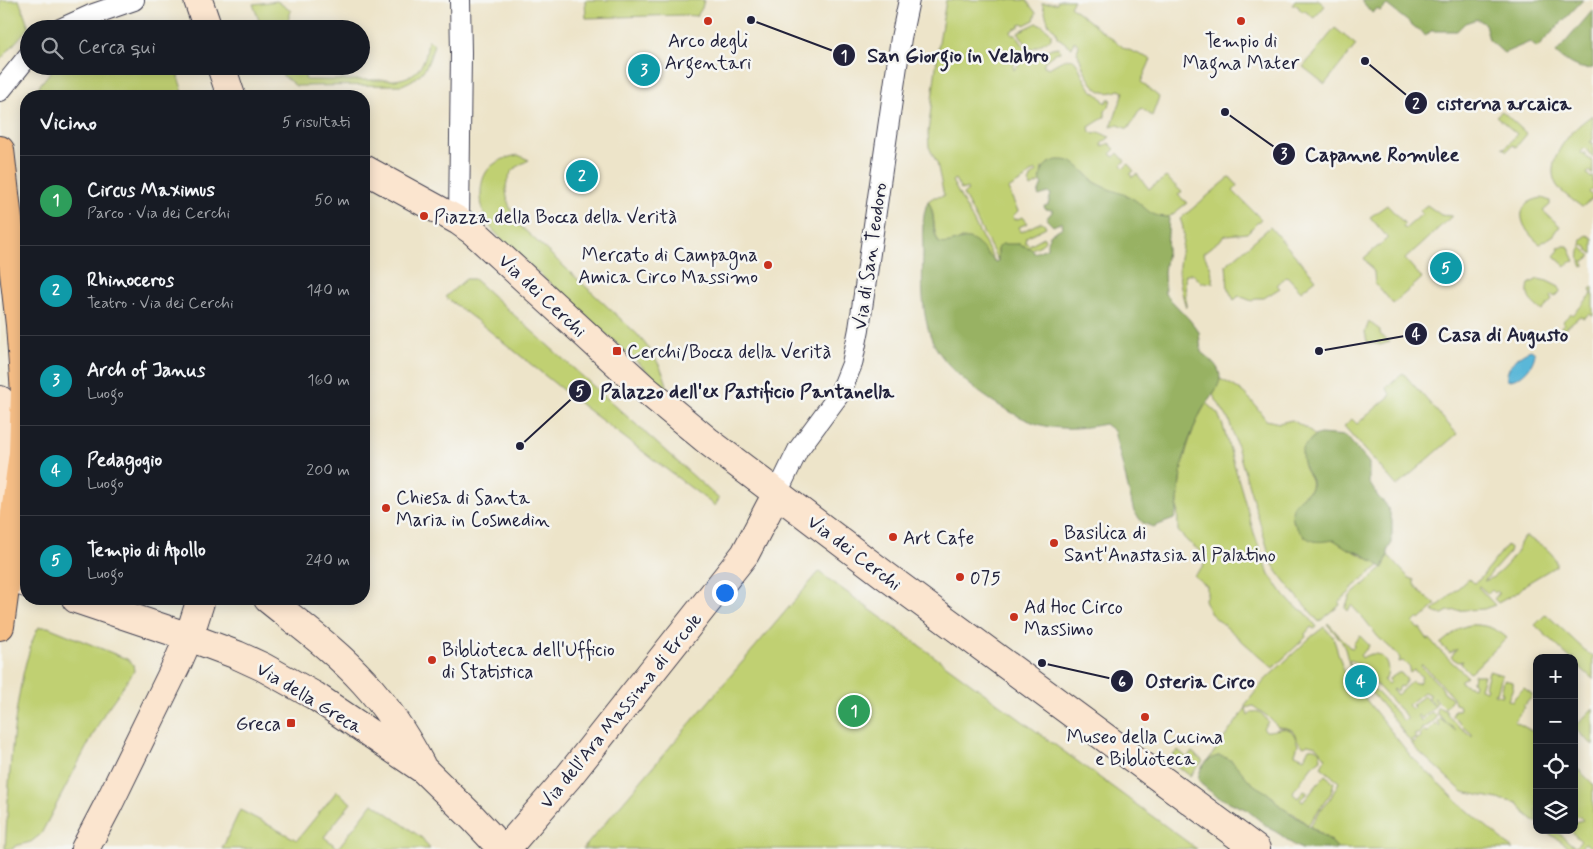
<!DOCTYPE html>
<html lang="it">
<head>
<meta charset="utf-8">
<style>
  body { margin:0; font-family:Mynerve,sans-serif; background:#20242c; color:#f1f3f6 }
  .controls { position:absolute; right:15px; bottom:15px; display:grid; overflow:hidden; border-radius:10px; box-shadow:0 2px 12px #0003 }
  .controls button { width:45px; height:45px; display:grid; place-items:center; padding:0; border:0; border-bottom:1px solid #363941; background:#171b24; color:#f1f3f6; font:25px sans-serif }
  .you { position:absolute; left:724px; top:592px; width:18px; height:18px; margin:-12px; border:4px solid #fff; border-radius:50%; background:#1a73e8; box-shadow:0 0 0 8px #1a73e833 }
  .badge { display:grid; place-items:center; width:32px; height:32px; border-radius:50%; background:#c8321e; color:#fff; font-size:16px; font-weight:700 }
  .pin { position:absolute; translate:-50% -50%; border:2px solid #fff; box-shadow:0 1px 5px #0006 }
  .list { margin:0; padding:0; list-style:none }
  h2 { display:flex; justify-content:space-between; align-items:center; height:65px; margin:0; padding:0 20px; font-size:21px }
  h2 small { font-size:16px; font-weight:400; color:#9ea1a6 }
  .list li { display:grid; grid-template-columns:32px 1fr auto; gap:15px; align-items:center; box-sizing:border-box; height:90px; padding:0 20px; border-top:1px solid #363941 }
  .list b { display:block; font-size:19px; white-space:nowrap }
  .list p { margin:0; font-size:16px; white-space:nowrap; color:#9ea1a6 }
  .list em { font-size:16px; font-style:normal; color:#9ea1a6 }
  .icon { flex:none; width:28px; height:28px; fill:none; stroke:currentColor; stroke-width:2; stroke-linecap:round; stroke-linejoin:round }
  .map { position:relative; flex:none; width:1593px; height:849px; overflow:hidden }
  .search { position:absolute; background:#171b24; box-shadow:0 2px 12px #0003; left:20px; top:20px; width:350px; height:55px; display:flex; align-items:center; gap:12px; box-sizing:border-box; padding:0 18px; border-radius:28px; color:#9ea1a6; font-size:19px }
  .panel { position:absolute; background:#171b24; box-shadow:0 2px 12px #0003; left:20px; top:90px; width:350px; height:515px; border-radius:20px }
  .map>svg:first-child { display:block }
</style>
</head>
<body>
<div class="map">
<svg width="1593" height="849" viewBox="0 0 1593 849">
  <rect width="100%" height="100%" fill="#f6f6f2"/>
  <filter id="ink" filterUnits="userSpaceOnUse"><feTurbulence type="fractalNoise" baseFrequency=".02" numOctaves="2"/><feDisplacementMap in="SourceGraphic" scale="10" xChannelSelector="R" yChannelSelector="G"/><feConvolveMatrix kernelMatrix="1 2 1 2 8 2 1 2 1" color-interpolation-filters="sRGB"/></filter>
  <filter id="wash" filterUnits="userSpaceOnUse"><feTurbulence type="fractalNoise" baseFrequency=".0096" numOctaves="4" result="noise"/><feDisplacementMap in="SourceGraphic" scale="20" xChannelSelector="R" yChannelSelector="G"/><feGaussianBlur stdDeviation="1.12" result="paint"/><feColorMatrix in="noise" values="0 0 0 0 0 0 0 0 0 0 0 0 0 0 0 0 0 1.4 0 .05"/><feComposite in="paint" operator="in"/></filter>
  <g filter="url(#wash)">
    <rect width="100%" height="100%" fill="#ede4c9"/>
    <path fill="#c0d072" stroke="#717956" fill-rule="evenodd" d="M0,0H19L29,27L0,60Z
      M585,0H704L702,8L697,16L681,15L586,18Z
      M946,0H1026L1036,13L1034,20L1024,25L1023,23L1020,24V26L1011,31L1012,35H1016L1028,52L1021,56L1013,66L1014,70L1020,63L1025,59L1030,58L1052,48L1059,47L1060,52L1055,53L1044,62V66L1049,68C1081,48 1073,62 1088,85C1093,94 1099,92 1104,102H1107L1108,99H1111L1109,107L1105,111V117L1089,127L1090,132L1095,134L1098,132C1103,133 1105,136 1110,137L1101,144L1103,147L1109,143L1115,149L1110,154L1114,157L1118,153L1125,161L1121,165L1124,168L1128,164L1134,171L1130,174L1132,177L1137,174L1149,189L1166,177L1182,192L1178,195L1187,203L1169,217H1158L1150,213L1133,199L1106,189L1095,182L1081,169L1042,168L1040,182L1031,187L1029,183L1032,176L1037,172L1035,170L1029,174L1025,179L1008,189L1018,211L1013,216L1014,220L1023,217L1028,223L1019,227L1021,232L1041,222L1044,223L1046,227L1026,237L1025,242L1029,245L1044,237L1045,240L1041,245L1032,249L1019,244L998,248V261L963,194L968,191L967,188L961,190L955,179L952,181L995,262L975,242L962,239L947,244L939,243C931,228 937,216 928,201L934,197L944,196L937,163L929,147L928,133L939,42Z
      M1058,0H1074L1070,6L1124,48L1151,59L1141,82L1159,97L1152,116L1141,108L1128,129L1118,125L1111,127L1124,92L1119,90C1093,102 1085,70 1077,52L1079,45L1074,41L1072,48L1057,37L1056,31L1049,25L1042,3H1057Z
      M1295,0H1318L1325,6L1314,18L1305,11H1301L1297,5H1292Z
      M277,1L291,11L288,21L290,29H262L253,4Z
      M1037,23L1042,25L1051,33V39L1030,50L1018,32Z
      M1335,28L1356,45L1325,84L1303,67Z
      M428,40L434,44C428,67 424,76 402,85L296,86L280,73L276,66H302L306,80H395C419,77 426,63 428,40Z
      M55,66H175L184,96H33L39,86Z
      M1502,111L1527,134L1516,147L1513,145L1507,151L1502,147L1505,148L1517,134L1496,116Z
      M1593,115V140L1590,142L1593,143V158L1585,148L1581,152L1582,154L1585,153L1586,157L1593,161V175L1589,171L1587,174L1591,178L1593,176V192L1591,190L1589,192L1592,196V199L1582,207C1573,200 1561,193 1556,184C1543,160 1574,126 1593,115Z
      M518,155L529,160C523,163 515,167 512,172C500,186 509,207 516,222L638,335C652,352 664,368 668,390L512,249C503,240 492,231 486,220C483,212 481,204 481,197C480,170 493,160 518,155Z
      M1230,177L1238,186L1233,191L1261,219L1247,233L1226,235L1203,253L1211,268L1213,283L1200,282L1193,274H1185L1186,307C1182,294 1179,282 1179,269C1179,252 1188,235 1180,219Z
      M1542,198L1550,201V205L1543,211L1560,226L1554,235L1540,244C1521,230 1510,203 1542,198Z
      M1387,205L1405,224L1403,226L1405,229L1422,214L1419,211L1427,205L1441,215L1452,216L1405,259L1422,278L1393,304L1378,286L1375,285L1374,272L1364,258L1388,238L1370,217Z
      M1270,227L1316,279L1301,291L1287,276L1277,285L1280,288L1264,298H1256L1252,301L1239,296L1234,300L1228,289L1226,265Z
      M1587,235L1593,238V254L1589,251L1587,247L1583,245L1581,247L1591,256L1583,262L1584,266L1582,267C1577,258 1581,249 1582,239Z
      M1563,246H1568L1575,261L1571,262L1565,266L1554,256L1559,250L1558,247Z
      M466,279H474L719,499L715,506L584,407L476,320L445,297Z
      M1538,279L1547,281L1559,287L1560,292L1555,297L1552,295L1550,297L1552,300L1542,311C1532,302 1525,299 1529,284Z
      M1593,286V316L1589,314L1584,318L1580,316L1563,330L1561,327L1564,324L1562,322L1571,313L1573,315L1592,294L1590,289Z
      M1369,322L1380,330V334L1390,342L1380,345L1367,342L1365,332Z
      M1403,373L1457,434L1397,486L1344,426L1352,419L1357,424L1391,395L1386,388Z
      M1220,379C1246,391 1250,398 1266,420L1279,423L1292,420L1309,430L1314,436C1306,443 1300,458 1305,469C1308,475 1313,479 1311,487C1309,493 1304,493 1300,498C1296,503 1295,514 1293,521C1302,538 1315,543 1333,539C1348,550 1365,556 1380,565L1353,587L1350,592L1339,602L1340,605L1319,622C1303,602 1285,585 1272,563L1229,420L1213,395Z
      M1206,403L1218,414L1223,426L1254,533L1269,574L1284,595L1293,605L1305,612L1317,627L1314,629L1311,627L1305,634L1306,637L1273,668L1210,613L1204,600L1207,595V586L1194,576L1204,565L1200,551L1187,541L1178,531C1178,521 1177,510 1178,500C1180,466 1189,433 1206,403Z
      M1524,537H1527C1538,543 1557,552 1556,566L1526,584L1518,592L1498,603L1494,599L1499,593L1497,591L1495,593L1492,590L1488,594L1479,586L1478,587L1495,605L1484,609L1448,611L1443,614H1438L1433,611L1469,578L1474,583L1479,580L1507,545L1510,549L1509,553L1484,581C1497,578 1510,562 1517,551C1519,546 1521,541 1524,537Z
      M1388,555L1408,577L1414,580V584L1423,595L1435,603V606L1420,620L1418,618L1413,623L1418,629L1420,628L1428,640L1430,639L1439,650L1467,676L1460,681L1461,683L1473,687L1474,683L1471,681H1473L1474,675H1484L1480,689L1486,691L1487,688L1485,687L1489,671L1502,675L1497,693L1495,692L1494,694L1502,696L1503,693H1501L1504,680L1513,682C1514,688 1510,694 1508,700L1513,701L1515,697L1524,688L1532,694C1532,700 1526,702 1523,706L1525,707L1514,721L1537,734V823L1525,813L1518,803L1463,792L1415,748L1392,717L1354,672L1349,664L1345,649L1341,640L1327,624L1328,623L1349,647L1353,648L1354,646L1353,644L1360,636L1369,645L1368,648L1360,655L1362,658C1378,647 1393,660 1386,679L1383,680L1388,684L1390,682L1389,679L1398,673H1401L1407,680L1402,687L1399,686L1397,691L1394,689L1393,690L1397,695L1412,681L1415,683H1419L1422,677L1414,670L1410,673L1409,671L1410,668L1403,661L1399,662L1400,658L1394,651L1378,637L1365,620L1351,605L1348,611L1345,608L1350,596L1383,568ZM1350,660L1355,662L1408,718L1404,721L1349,662ZM1422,664L1453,697L1455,704L1459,705L1460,708L1459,710H1454L1452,716L1472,734V736C1464,730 1449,720 1446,711L1438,707L1436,710L1437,714L1456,731L1440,718L1437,722L1440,725L1438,726L1436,723L1427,732L1424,731L1420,735L1421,737L1414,740L1416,742L1414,743L1411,740L1416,737L1414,735L1420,733L1422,728H1424L1433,722L1436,716L1431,712L1421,722L1420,720L1421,719L1418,718V715L1422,718L1435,706L1424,696L1412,705L1414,707L1412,709L1408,705L1424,692L1430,695L1429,698L1435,705L1437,703L1434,697L1445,708L1452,699L1451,697L1444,693L1442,688L1421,666Z
      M819,572L1197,849H583Z
      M1546,614L1591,656L1593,654V679L1574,662V658H1570L1535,625Z
      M1469,625C1484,624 1496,628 1507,638L1470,673L1461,664L1463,661L1458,662L1451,657L1457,649L1450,653L1440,644L1460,628Z
      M39,627H48L127,659L133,664L134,671L105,712L41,834L31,842L15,846L13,849H5C9,789 11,720 26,662C30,650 32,638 39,627Z
      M1324,627L1333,637L1344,672L1410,755L1459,803L1513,849H1338L1330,840L1310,826L1322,808L1330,799L1339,782L1321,767L1324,760L1326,758L1316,746L1308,744L1304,746C1289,738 1303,728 1278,727L1267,716L1253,706L1246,708L1248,716C1257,707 1262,713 1268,722L1263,728L1266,731C1273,732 1287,724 1293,733C1296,737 1295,740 1298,744L1295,754L1304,758L1309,748C1314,747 1316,748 1320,752L1321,759L1312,766L1301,781V783L1294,790L1293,794L1298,798L1304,790L1308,792L1300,800L1303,802L1325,775L1334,782L1331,793L1308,825L1294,814L1285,810L1279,805L1273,797L1252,784L1233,762L1227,758L1218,756L1206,763L1246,708L1245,705L1265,680L1311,637Z
      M1593,708V745L1574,728Z
      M1178,750L1187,758L1192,752L1203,761L1190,776L1169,759Z
      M1574,765L1593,784V849L1585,843L1582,846V849H1572L1544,830H1558L1557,832L1575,847L1581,841L1569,830H1574V822L1583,820L1580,817L1574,816Z
      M337,791L351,803L324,837L338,848L373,803L422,838L430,849H222L240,810L297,840Z"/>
    <path fill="#98b264" stroke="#5d6a50" d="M1361,0H1583L1537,48L1530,42L1504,53L1489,40L1485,24L1477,19L1465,23L1457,31H1431L1426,36L1387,5L1380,11L1377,9L1372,13Z
      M1593,10V68C1579,71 1566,62 1556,53Z
      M1057,160C1061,160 1065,160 1069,161C1080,164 1087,177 1096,183C1107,190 1121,192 1132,198C1148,208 1148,217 1169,217L1167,250L1164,272L1165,294L1189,319L1199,332L1201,352C1209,359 1221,366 1220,379C1219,389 1206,402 1201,412C1196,421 1193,431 1189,440C1183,456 1181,473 1179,489C1178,500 1178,509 1174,519L1153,527L1143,523L1134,512L1114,431L1105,424C1085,428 1065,430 1045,426C1009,418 946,374 932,340C921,312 922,283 923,254C923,237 921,217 928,201C937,216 930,228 939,243C950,245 952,241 963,239C976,236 986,254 995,262L998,261V248L1002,244H1019L1032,249L1034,253L1047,248V242L1049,240V235L1063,227L1062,222L1053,226L1046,219L1052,212V210L1045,209L1044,206L1048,205L1051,194L1048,193L1039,196L1038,194L1042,184L1040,182C1042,168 1043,164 1057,160Z
      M1320,434L1346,436L1369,463V482L1379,498L1385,503L1389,510L1392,521V543L1388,549V555L1383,568L1362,554L1348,549L1334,540C1326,541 1318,543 1311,540C1298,535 1288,518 1294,505C1298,496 1310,495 1312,485C1313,478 1307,474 1305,468C1302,462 1302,455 1302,449L1314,436Z
      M1218,756C1234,756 1242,775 1253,784C1259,789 1267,791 1272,797C1277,801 1279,807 1286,810C1298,818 1309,826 1320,834C1327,839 1333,842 1338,849H1302L1295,846L1281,835L1268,827L1247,810L1216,796L1201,784L1198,779C1200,767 1206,759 1218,756Z"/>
    <path fill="#5ab7d8" stroke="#3e6c8a" d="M1531,350L1535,353C1534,366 1520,381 1507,380C1505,367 1518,354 1531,350Z"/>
  </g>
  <g filter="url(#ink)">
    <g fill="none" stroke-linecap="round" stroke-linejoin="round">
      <g stroke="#403f50" stroke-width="22">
        <path id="street" d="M60,29L91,15L134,0
          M0,91L29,55
          M459,221L461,53L460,0
          M777,493L798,450L838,396L844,384L852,364L859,329L901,38L909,0"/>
      </g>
      <g stroke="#403f50" stroke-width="30">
        <path id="secondary" d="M198,0L208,29
          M221,66L231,96
          M364,169L459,221L473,231L645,389L709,442L886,576L1256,849
          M0,400L4,470L14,518
          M6,577L26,583
          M76,599L189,637L237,655L263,667L315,696L424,770L473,818L502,849
          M268,599C300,625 336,651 364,682C387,707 405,735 421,765
          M85,849L108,805L178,662L189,637L201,599
          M506,849L569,776L745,554L777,493"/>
      </g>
      <g stroke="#403f50" stroke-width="30">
        <path id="primary" d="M0,150L20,325L25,393L23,453L0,626"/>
      </g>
      <use href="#street" stroke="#fff" stroke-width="20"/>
      <use href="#secondary" stroke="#fbe5cf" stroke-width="28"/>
      <use href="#primary" stroke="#f6be86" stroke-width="28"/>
    </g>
  </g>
  <g fill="#c8321e" stroke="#f6f6f2" stroke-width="2">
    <circle cx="708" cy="21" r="5"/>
    <circle cx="1241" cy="21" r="5"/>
    <circle cx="424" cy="216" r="5"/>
    <circle cx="768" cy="265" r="5"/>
    <rect x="612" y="346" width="10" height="10" rx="2.5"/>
    <circle cx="386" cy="508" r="5"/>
    <circle cx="893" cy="537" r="5"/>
    <circle cx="1054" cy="543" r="5"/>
    <circle cx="960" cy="577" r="5"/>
    <circle cx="1014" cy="617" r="5"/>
    <circle cx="432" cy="660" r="5"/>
    <circle cx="1145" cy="717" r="5"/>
    <rect x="286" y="718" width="10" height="10" rx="2.5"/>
  </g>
  <g text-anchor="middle" stroke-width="5" stroke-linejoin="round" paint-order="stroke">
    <g font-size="19" fill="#22223b" stroke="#f6f6f2" text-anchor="start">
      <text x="708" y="47" text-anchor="middle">Arco degli<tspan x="708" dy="22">Argentari</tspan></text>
      <text x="1241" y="47" text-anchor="middle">Tempio di<tspan x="1241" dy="22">Magna Mater</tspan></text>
      <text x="434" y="223">Piazza della Bocca della Verità</text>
      <text x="758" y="261" text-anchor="end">Mercato di Campagna<tspan x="758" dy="22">Amica Circo Massimo</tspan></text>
      <text x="627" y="358">Cerchi/Bocca della Verità</text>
      <text x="396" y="504">Chiesa di Santa<tspan x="396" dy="22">Maria in Cosmedin</tspan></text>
      <text x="1064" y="539">Basilica di<tspan x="1064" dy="22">Sant'Anastasia al Palatino</tspan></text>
      <text x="903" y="544">Art Cafe</text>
      <text x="970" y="584">075</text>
      <text x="1024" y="613">Ad Hoc Circo<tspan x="1024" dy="22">Massimo</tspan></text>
      <text x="442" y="656">Biblioteca dell'Ufficio<tspan x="442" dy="22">di Statistica</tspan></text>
      <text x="281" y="730" text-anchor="end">Greca</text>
      <text x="1145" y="743" text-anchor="middle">Museo della Cucina<tspan x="1145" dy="22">e Biblioteca</tspan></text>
    </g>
    <g font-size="19" fill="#22223b" stroke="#f6f6f2">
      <text transform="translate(869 256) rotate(-82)" y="7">Via di San Teodoro</text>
      <text transform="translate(543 295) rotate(43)" y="7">Via dei Cerchi</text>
      <text transform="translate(855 552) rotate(37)" y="7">Via dei Cerchi</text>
      <text transform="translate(310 697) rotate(31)" y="7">Via della Greca</text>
      <text transform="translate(620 710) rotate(-51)" y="7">Via dell'Ara Massima di Ercole</text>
    </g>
  </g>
  <path fill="none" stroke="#22223b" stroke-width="2" d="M751 20L844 55M1365 61L1416 103M1225 112L1284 154M1319 351L1416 334M520 446L580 391M1042 663L1122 681"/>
  <g fill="#22223b" stroke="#f6f6f2" stroke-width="2">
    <circle cx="751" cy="20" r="5"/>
    <circle cx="1365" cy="61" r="5"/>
    <circle cx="1225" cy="112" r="5"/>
    <circle cx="1319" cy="351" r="5"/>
    <circle cx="520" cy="446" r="5"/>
    <circle cx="1042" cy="663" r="5"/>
    <circle cx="844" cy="55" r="12"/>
    <circle cx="1416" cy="103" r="12"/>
    <circle cx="1284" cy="154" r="12"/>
    <circle cx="1416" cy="334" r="12"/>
    <circle cx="580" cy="391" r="12"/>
    <circle cx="1122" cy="681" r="12"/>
  </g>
  <g font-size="15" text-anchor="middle" font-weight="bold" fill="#fff">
    <text x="844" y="61">1</text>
    <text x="1416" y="109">2</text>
    <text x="1284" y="159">3</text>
    <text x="1416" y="339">4</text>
    <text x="580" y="396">5</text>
    <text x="1122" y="687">6</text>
  </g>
  <g font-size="20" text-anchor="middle" font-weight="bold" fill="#22223b" stroke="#f6f6f2" stroke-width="5" stroke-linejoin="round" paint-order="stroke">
    <text x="958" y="62">San Giorgio in Velabro</text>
    <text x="1504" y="110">cisterna arcaica</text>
    <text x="1382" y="161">Capanne Romulee</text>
    <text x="1503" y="341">Casa di Augusto</text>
    <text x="747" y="398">Palazzo dell'ex Pastificio Pantanella</text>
    <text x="1200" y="688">Osteria Circo</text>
  </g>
</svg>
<div class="controls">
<button>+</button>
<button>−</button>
<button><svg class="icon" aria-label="locate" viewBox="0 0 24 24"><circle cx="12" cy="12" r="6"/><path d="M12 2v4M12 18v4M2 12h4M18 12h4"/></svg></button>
<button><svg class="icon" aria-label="layers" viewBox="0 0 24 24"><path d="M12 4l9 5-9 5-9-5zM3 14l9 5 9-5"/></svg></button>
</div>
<div class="you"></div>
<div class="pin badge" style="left:854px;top:711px;background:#2e9e5b">1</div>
<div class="pin badge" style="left:582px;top:176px;background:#0f9aa8">2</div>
<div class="pin badge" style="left:644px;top:70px;background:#0f9aa8">3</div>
<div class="pin badge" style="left:1361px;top:681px;background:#0f9aa8">4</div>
<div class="pin badge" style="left:1446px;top:268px;background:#0f9aa8">5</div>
<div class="search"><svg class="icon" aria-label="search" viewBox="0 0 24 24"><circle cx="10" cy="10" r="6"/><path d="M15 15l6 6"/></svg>Cerca qui</div>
<section class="panel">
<h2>Vicino<small>5 risultati</small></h2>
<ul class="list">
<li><span class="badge" style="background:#2e9e5b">1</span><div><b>Circus Maximus</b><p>Parco · Via dei Cerchi</p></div><em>50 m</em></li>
<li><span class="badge" style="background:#0f9aa8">2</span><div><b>Rhinoceros</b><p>Teatro · Via dei Cerchi</p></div><em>140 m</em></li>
<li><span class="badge" style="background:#0f9aa8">3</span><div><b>Arch of Janus</b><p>Luogo</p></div><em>160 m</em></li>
<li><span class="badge" style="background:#0f9aa8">4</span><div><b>Pedagogio</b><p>Luogo</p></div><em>200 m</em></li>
<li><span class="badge" style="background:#0f9aa8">5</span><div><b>Tempio di Apollo</b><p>Luogo</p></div><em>240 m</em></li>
</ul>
</section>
</div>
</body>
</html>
